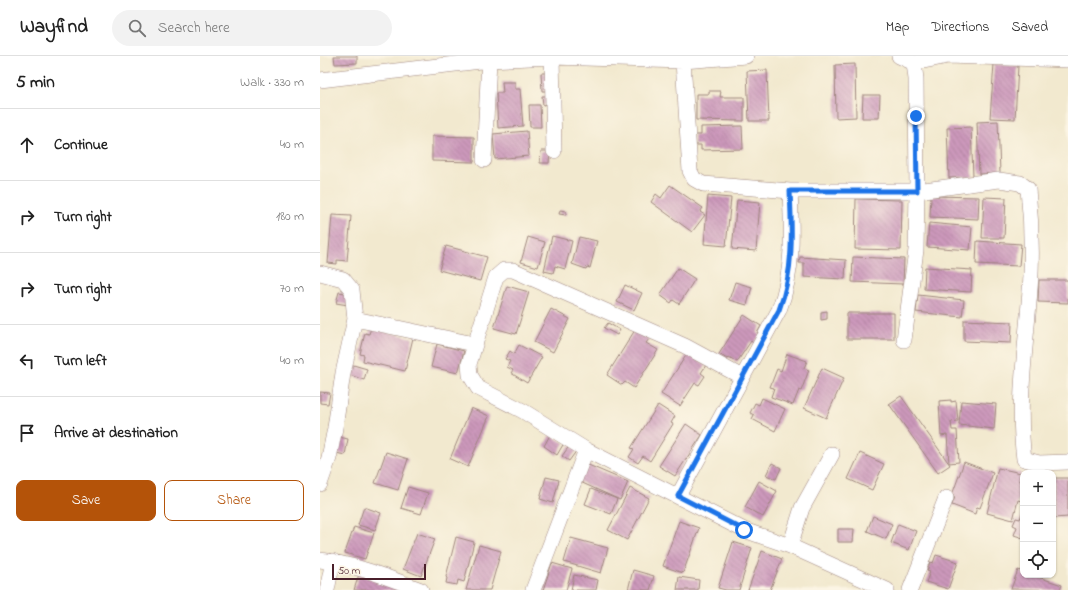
<!DOCTYPE html>
<html lang="en">
<head>
<meta charset="utf-8">
<style>
  body { margin:0; font-family:"Indie Flower",sans-serif; background:#f2f2f2; color:#222 }
  .controls { position:absolute; right:12px; bottom:12px; display:grid; overflow:hidden; border-radius:8px; box-shadow:0 1px 3px #0004 }
  .controls button { width:36px; height:36px; display:grid; place-items:center; padding:0; border:0; border-bottom:1px solid #e0e0e0; background:#fff; color:#222; font:20px sans-serif }
  .scale { position:absolute; left:12px; bottom:10px; width:94px; box-sizing:border-box; padding-left:4px; border:2px solid #4a1f2b; border-top:0; font-size:11px; line-height:14px; white-space:nowrap; color:#4a1f2b; -webkit-text-stroke:3px #fcf5e5; paint-order:stroke }
  .stop { position:absolute; width:12px; height:12px; margin:-9px; border:3px solid #1a73e8; border-radius:50%; background:#fff }
  .stop.end { background:#1a73e8; border-color:#fff; box-shadow:0 1px 4px #0008 }
  .list { margin:0; padding:0; list-style:none }
  h2 { display:flex; justify-content:space-between; align-items:center; height:52px; margin:0; padding:0 16px; font-size:17px }
  h2 small { font-size:13px; font-weight:400; color:#767676 }
  .list li { display:grid; grid-template-columns:26px 1fr auto; gap:12px; align-items:center; box-sizing:border-box; height:72px; padding:0 16px; border-top:1px solid #e0e0e0 }
  .list b { display:block; font-size:15px; white-space:nowrap }
  .list em { font-size:13px; font-style:normal; color:#767676 }
  .actions { display:flex; gap:8px; padding:12px 16px }
  .actions a { flex:1; padding:9px 0; border:1px solid #b45309; border-radius:8px; text-align:center; font-size:14px; color:#b45309 }
  .actions .main { background:#b45309; color:#fff }
  .icon { flex:none; width:22px; height:22px; fill:none; stroke:currentColor; stroke-width:2; stroke-linecap:round; stroke-linejoin:round }
  .map { position:relative; flex:none; width:748px; height:534px; overflow:hidden }
  header { display:flex; align-items:center; gap:24px; box-sizing:border-box; height:56px; padding:0 20px; background:#fff; border-bottom:1px solid #e0e0e0 }
  header strong { font-size:19px }
  nav { display:flex; gap:22px; margin-inline-start:auto; font-size:14px }
  .search { width:280px; height:36px; background:#f2f2f2; display:flex; align-items:center; gap:10px; box-sizing:border-box; padding:0 14px; border-radius:22px; color:#767676; font-size:15px }
  main { display:flex }
  aside { flex:1; background:#fff }
  .map>svg:first-child { display:block }
</style>
</head>
<body>
<header>
<strong>Wayfind</strong>
<div class="search"><svg class="icon" aria-label="search" viewBox="0 0 24 24"><circle cx="10" cy="10" r="6"/><path d="M15 15l6 6"/></svg>Search here</div>
<nav><a>Map</a><a>Directions</a><a>Saved</a></nav>
</header>
<main>
<aside>
<h2>5 min<small>Walk · 330 m</small></h2>
<ul class="list">
<li><svg class="icon" aria-label="ahead" viewBox="0 0 24 24"><path d="M12 20V5M6 11l6-6 6 6"/></svg><div><b>Continue</b></div><em>40 m</em></li>
<li><svg class="icon" aria-label="right" viewBox="0 0 24 24"><path d="M7 20v-9h11M14 6l5 5-5 5"/></svg><div><b>Turn right</b></div><em>180 m</em></li>
<li><svg class="icon" aria-label="right" viewBox="0 0 24 24"><path d="M7 20v-9h11M14 6l5 5-5 5"/></svg><div><b>Turn right</b></div><em>70 m</em></li>
<li><svg class="icon" aria-label="left" viewBox="0 0 24 24"><path d="M17 20v-9H6M10 6l-5 5 5 5"/></svg><div><b>Turn left</b></div><em>40 m</em></li>
<li><svg class="icon" aria-label="arrive" viewBox="0 0 24 24"><path d="M6 21V4h12l-3 4 3 4H6"/></svg><div><b>Arrive at destination</b></div></li>
</ul>
<div class="actions"><a class="main">Save</a><a>Share</a></div>
</aside>
<div class="map">
<svg width="748" height="534" viewBox="0 0 748 534">
  <defs>
    <pattern id="building-back-hatch" width="6" height="6" patternUnits="userSpaceOnUse"><rect width="6" height="6" fill="#cc98bb"/><path d="M-1 5l2 2M0 0l6 6M5-1l2 2" fill="none" stroke="#a87b98"/></pattern>
  </defs>
  <rect width="100%" height="100%" fill="#fcf5e5"/>
  <filter id="ink" filterUnits="userSpaceOnUse"><feTurbulence type="fractalNoise" baseFrequency=".025" numOctaves="2"/><feDisplacementMap in="SourceGraphic" scale="8" xChannelSelector="R" yChannelSelector="G"/><feConvolveMatrix kernelMatrix="1 2 1 2 8 2 1 2 1" color-interpolation-filters="sRGB"/></filter>
  <filter id="wash" filterUnits="userSpaceOnUse"><feTurbulence type="fractalNoise" baseFrequency=".012" numOctaves="4" result="noise"/><feDisplacementMap in="SourceGraphic" scale="16" xChannelSelector="R" yChannelSelector="G"/><feGaussianBlur stdDeviation="0.9" result="paint"/><feColorMatrix in="noise" values="0 0 0 0 0 0 0 0 0 0 0 0 0 0 0 0 0 1.4 0 .05"/><feComposite in="paint" operator="in"/></filter>
  <g filter="url(#wash)">
    <rect width="100%" height="100%" fill="#f2e9cf"/>
    <g id="blocks">
      <path fill="url(#building-back-hatch)" d="M14,0H37V7L15,8Z
        M535,8L536,61L516,62L515,9Z
        M674,8L698,10L695,63L670,62Z
        M447,14L449,65H429L427,15Z
        M221,17H230V35H222Z
        M182,26H195V33H200L203,70L178,72L176,37H183Z
        M389,35H401L400,41H424V65L376,64V38H389Z
        M543,39H560L559,62H542Z
        M222,40H226L227,48L223,49Z
        M209,49H220L221,71H210Z
        M678,65L680,117L659,118L657,66Z
        M422,70L423,93L381,94V89H374V79H381V71Z
        M651,71L653,121L629,122L627,72Z
        M207,75L209,100L175,103L173,78Z
        M112,80L154,81V106L112,105Z
        M221,95H230L229,107H220Z
        M350,129L383,152L380,156L385,159L372,176L331,146L336,138L341,142Z
        M388,140L411,142L406,190L384,188Z
        M611,140L659,141L658,163L610,161Z
        M664,141L686,142L684,182H662Z
        M536,143L582,144L581,194L535,193Z
        M417,144L440,146L436,195L412,193Z
        M240,154L246,155V159L239,158Z
        M12,159L31,160L27,205L17,204V208L8,207Z
        M609,167L652,171L650,194L607,191Z
        M232,180L252,185L245,213L235,210L233,217L224,215Z
        M208,181L225,186L218,211L201,206Z
        M259,181L277,185L270,212L267,211L266,213L252,208Z
        M657,185L701,188L699,210L656,208Z
        M126,190L167,201L160,225L119,214Z
        M480,201L526,204L525,223L484,221V207H479Z
        M533,201L584,203L583,228L532,226Z
        M605,211L652,214L651,236L604,233Z
        M358,212L375,223L359,248L353,244L351,247L340,239Z
        M719,224H748V247L718,246Z
        M415,226L432,231L427,249L409,244Z
        M305,229L322,237L314,254L297,246Z
        M187,230L209,236L196,278L174,272Z
        M19,236L31,238L28,249L16,247Z
        M598,239L644,244L642,261L596,256Z
        M231,253L250,263L233,296L214,286Z
        M507,255V263L501,264V256Z
        M527,257H574V283H527Z
        M424,259L441,270L437,277L440,279L434,288L431,285L417,306L409,301L407,303L399,298Z
        M644,264L692,266L691,287L644,285Z
        M288,267L300,274L297,279L284,272Z
        M51,272L93,282L85,315L43,305L44,299L40,298L45,277L49,278Z
        M315,274L329,283L326,287L338,294L314,332L305,326L302,329L287,319Z
        M117,288L144,295L138,317L111,311Z
        M199,289L222,301L207,327L191,317L193,314L187,311L190,305L185,303L190,295L194,298Z
        M367,298L386,309L381,317L385,320L379,329L375,327L360,350L341,338Z
        M467,298L487,305L484,312L489,314L481,335L479,334L473,349L451,341L454,332L450,331L457,313L461,315Z
        M30,308L47,313L44,324L27,318Z
        M502,312L524,322L506,362L484,352Z
        M0,336L10,337L8,348L0,347Z
        M581,340L630,409L618,417L569,348Z
        M442,342L465,353L455,375L432,363L434,359L430,357L435,347L439,349Z
        M631,344V346L636,345L638,365L631,366L632,374H637L639,406L629,407L627,379L621,380L619,345Z
        M641,345L676,348L674,373L639,369Z
        M338,349L355,360L351,367L353,368L330,405L323,400L318,407L309,401L314,393L311,392Z
        M151,352L169,360L148,411L130,403Z
        M366,368L382,379L355,420L339,410Z
        M230,379L244,387L237,399L224,390Z
        M19,381L28,383L25,399L16,397Z
        M250,389L257,394L249,405L242,400Z
        M66,396L88,403L78,434L55,427Z
        M540,397L564,408L552,434L528,423Z
        M644,406L673,417L660,452L657,451L655,458L632,449L635,441L632,439Z
        M452,407L461,412L456,423L446,419Z
        M266,408L308,426L300,444L258,425Z
        M678,412L701,417L699,425L703,426V438L701,445L698,444L693,464L667,457Z
        M226,421L239,424L233,447L220,443Z
        M734,422H748V461L734,462Z
        M439,425L457,435L443,461L425,451Z
        M88,431L108,437L101,458L81,452Z
        M310,432L329,442L307,484L288,474Z
        M271,433L297,443L291,458L265,448Z
        M44,451L61,457L55,474L38,469Z
        M703,455V482L694,479L697,471L693,469L696,462L700,463Z
        M553,460L572,468L566,483L547,475Z
        M359,465L379,472L363,517L343,510Z
        M578,468L596,475L589,494L571,487Z
        M34,471L54,477L45,503L25,497Z
        M518,473H534L533,486H518Z
        M97,477L115,483L101,520L83,513Z
        M136,481L154,486L144,526L138,524L137,529L126,527L127,522L126,521Z
        M251,482L288,492L281,517L244,506Z
        M413,486L432,492L419,534H406L398,532Z
        M159,489L181,495L170,534H146Z
        M442,495L462,503L450,534H428Z
        M616,499L638,506L628,533L606,526L610,516L607,515L610,506L613,507Z
        M232,507L252,513L246,534H223Z
        M313,514L334,520L330,534H308Z
        M698,514L703,516V519H712L742,529L740,534L691,533Z
        M39,518L79,532V534H34Z
        M254,519L278,524L276,534H251Z
        M359,521L379,524L378,534H357Z"/>
    </g>
  </g>
  <g filter="url(#ink)">
    <use href="#blocks" fill-opacity="0" stroke="#9e847d" stroke-width="1"/>
    <g fill="none" stroke-linecap="round" stroke-linejoin="round">
      <g stroke="#9e847d" stroke-width="16">
        <path id="street" d="M579,0L594,7L596,23L597,135L596,194L584,284
          M232,1L234,95
          M363,5L426,0
          M594,7L628,0L748,4
          M0,24L169,4L232,1L363,5L370,115L374,123L383,128L470,135C472,175 474,215 459,254L358,440
          M164,104L169,4
          M470,135H597L679,124L700,127L708,133C711,161 712,191 711,218C708,280 696,341 704,403L719,407L748,406
          M0,217L23,223L32,234L35,263L23,317L15,372L9,402L0,428
          M35,263L154,288
          M422,321L365,290L193,214H184L176,221L149,308L150,319L158,332L203,355L266,394L424,474L470,490L567,534
          M470,490L482,452L512,398
          M0,504C34,508 69,522 101,534
          M7,534L13,505
          M213,534L266,394
          M590,534L626,442"/>
      </g>
      <use href="#street" stroke="#fff" stroke-width="15"/>
    </g>
  </g>
  <g fill="none" stroke-linecap="round" stroke-linejoin="round" filter="url(#ink)">
    <path stroke="#1a73e8" stroke-width="5" d="M424,474L358,440L459,254C474,215 472,175 470,135H597L596,60"/>
  </g>
</svg>
<div class="controls">
<button>+</button>
<button>−</button>
<button><svg class="icon" aria-label="locate" viewBox="0 0 24 24"><circle cx="12" cy="12" r="6"/><path d="M12 2v4M12 18v4M2 12h4M18 12h4"/></svg></button>
</div>
<div class="scale">50 m</div>
<div class="stop" style="left:424px;top:474px"></div>
<div class="stop end" style="left:596px;top:60px"></div>
</div>
</main>
</body>
</html>
